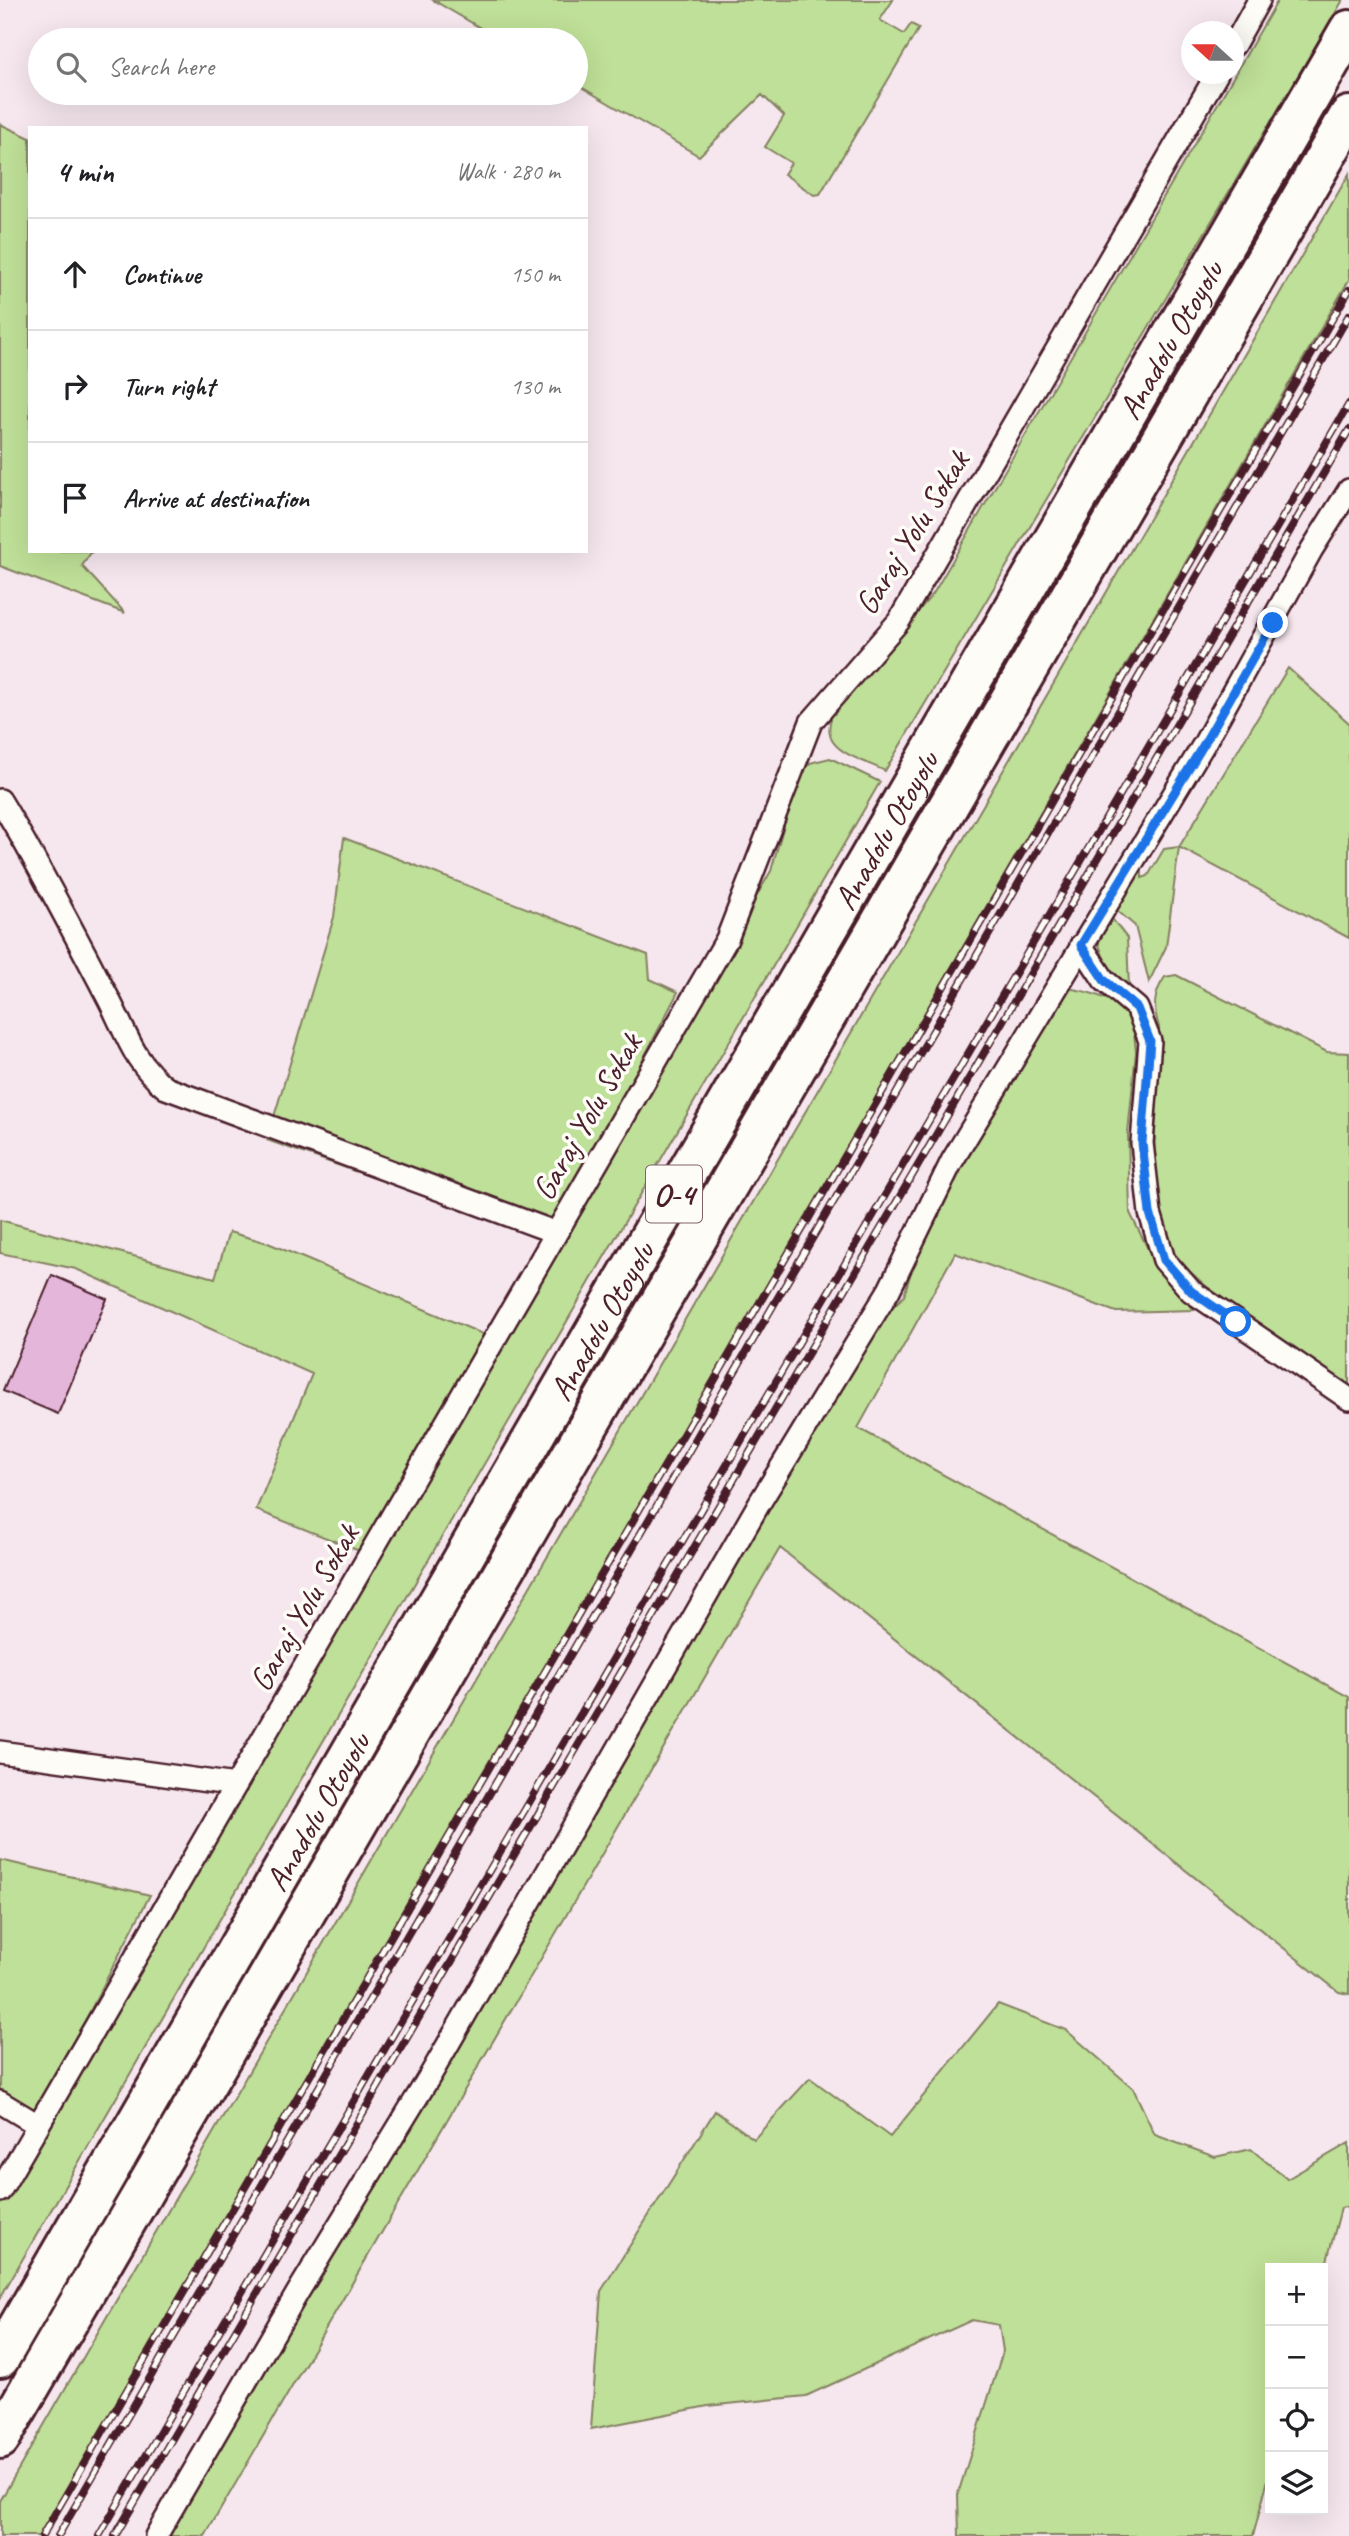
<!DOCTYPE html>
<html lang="en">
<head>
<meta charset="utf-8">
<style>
  body { margin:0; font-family:Caveat,sans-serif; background:#f2f2f2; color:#202124 }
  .controls { position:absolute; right:21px; bottom:21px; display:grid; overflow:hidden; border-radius:0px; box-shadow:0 7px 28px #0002 }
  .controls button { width:63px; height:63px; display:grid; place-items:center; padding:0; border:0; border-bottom:2px solid #e0e0e0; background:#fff; color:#202124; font:35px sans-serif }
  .compass { position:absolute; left:1181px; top:21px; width:63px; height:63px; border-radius:50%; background:#fff; box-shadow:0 7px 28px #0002; rotate:291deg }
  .stop { position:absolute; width:21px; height:21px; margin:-16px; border:5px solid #1a73e8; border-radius:50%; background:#fff }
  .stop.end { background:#1a73e8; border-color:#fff; box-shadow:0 2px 7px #0008 }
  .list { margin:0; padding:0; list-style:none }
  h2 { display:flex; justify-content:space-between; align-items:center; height:91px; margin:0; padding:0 28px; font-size:30px }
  h2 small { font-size:23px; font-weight:400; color:#757577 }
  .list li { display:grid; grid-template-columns:46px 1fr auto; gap:21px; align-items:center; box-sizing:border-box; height:112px; padding:0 28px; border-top:2px solid #e0e0e0 }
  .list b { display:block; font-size:26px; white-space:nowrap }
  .list em { font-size:23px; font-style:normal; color:#757577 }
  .icon { flex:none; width:38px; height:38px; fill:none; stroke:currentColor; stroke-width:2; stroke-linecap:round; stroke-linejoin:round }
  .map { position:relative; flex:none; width:1349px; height:2536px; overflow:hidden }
  .search { position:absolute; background:#fff; box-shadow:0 7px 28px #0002; left:28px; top:28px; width:560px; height:77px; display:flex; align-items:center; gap:18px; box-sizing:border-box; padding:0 24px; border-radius:38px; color:#757577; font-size:26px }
  .panel { position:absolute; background:#fff; box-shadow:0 7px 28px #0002; left:28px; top:126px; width:560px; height:427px; border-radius:0px }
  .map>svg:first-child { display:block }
</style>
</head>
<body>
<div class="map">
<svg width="1349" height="2536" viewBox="0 0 1349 2536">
  <rect width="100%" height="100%" fill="#f6e7ee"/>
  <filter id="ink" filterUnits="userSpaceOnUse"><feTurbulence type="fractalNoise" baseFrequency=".0143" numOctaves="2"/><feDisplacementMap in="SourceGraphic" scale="14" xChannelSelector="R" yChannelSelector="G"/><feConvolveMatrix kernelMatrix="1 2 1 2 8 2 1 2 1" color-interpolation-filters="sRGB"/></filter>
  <g filter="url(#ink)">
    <path fill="#bfe098" stroke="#848062" stroke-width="2" d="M433,0H893L880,20L904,34L911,24L919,28L820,194L814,195L784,174L791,163L765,147L784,116L762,95L699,156L576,84V40H501Z
      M1278,0H1343L885,771C852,755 812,749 837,705L933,594Z
      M0,124L30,138V551H92L82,566L125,613L0,566Z
      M1349,174V280L43,2536H0V2501Z
      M1288,668L1349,723V938L1179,847L1166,947L1149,982L1135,926L1112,906L1142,868V878L1148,876L1164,849L1179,847Z
      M830,758L880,782L0,2298V2201L771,871L797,778L810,763Z
      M344,838L648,955L650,979L678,992L589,1163L554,1216L533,1234L267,1140L334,917Z
      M1110,916L1127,938L1129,988L1111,978L1099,945L1100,926Z
      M1176,975L1327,1052L1349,1053V1390L1206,1286L1171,1255L1157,1216L1154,1156L1159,1027C1153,1008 1153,994 1165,977Z
      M1066,988C1090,991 1112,999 1132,1014L1136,1052L1128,1133L1130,1213L1153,1259L1194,1310L1116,1312L955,1253L858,1428L1349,1697V1994L1339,1992L780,1548L205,2536H165L823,1413L887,1312L904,1296L925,1223Z
      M0,1220L215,1278L229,1232L268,1243L485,1335L362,1552L256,1510L312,1374L76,1269L0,1253Z
      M0,1860L150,1895L85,2021L26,2123L0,2109Z
      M998,2004L1066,2030L1133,2088L1155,2135L1215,2157L1251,2149L1287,2179L1349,2143V2206L1341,2208L1323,2276V2268H1270V2472L1253,2536H959L958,2494L1003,2351L999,2325L972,2320L806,2396L708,2406L591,2429L601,2291L715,2111L754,2139L810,2078L890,2137Z"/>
    <path fill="#e4b7da" stroke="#4a1f2b" stroke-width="2" d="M52,1275L107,1299L58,1414L3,1391Z"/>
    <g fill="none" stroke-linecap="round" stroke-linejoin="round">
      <g stroke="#4a1f2b" stroke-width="26">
        <path id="minor" d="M1234,45L1259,0
          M0,800C38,863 72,929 106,994C126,1031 132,1061 166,1088L554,1232
          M1081,945L1104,980L1137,1008L1150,1041L1142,1143L1150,1213L1164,1260L1191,1291L1349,1399
          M0,1752L236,1785
          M0,2102L38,2125
          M0,2191L727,939L811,722L899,621L1217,74
          M156,2536L298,2292L431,2074L760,1502L889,1290L952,1161L1204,744L1312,549L1349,490"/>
      </g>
      <g stroke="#4a1f2b" stroke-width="44">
        <g id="motorway">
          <path id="s1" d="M0,2358L1349,30"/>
          <path d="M0,2439L1349,116"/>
        </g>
      </g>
      <use href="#minor" stroke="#fdfcf7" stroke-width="21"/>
      <use href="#motorway" stroke="#fdfcf7" stroke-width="38"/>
      <g stroke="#4a1f2b" stroke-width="8">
        <path id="rail" d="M42,2536L1349,290
          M58,2536L1349,315
          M99,2536L1349,404
          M115,2536L1349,430"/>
      </g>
      <use href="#rail" stroke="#fdfcf7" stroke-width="5" stroke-dasharray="16" stroke-linecap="butt"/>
    </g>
  </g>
  <g fill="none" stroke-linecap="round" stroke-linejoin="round" filter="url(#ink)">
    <path stroke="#1a73e8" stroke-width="9" d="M1236,1322L1191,1291L1164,1260L1150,1213L1142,1143L1150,1041L1137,1008L1104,980L1081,945L1204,744L1273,623"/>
  </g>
  <g text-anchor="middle" stroke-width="7" stroke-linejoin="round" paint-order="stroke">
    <rect fill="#fdfcf7" stroke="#806168" stroke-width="2" x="646" y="1165.5" width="56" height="57" rx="5"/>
    <g font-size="32" font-weight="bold" fill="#4a1f2b">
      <text x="674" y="1205">O-4</text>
    </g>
    <g font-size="33" fill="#4a1f2b" stroke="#fdfcf7">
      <text dy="12" stroke="none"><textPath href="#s1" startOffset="2333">Anadolu Otoyolu</textPath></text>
      <text transform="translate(911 532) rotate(-58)" y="12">Garaj Yolu Sokak</text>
      <text dy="12" stroke="none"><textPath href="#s1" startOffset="1766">Anadolu Otoyolu</textPath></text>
      <text transform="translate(586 1116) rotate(-60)" y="12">Garaj Yolu Sokak</text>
      <text dy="12" stroke="none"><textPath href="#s1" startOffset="1199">Anadolu Otoyolu</textPath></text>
      <text transform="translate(303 1607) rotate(-60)" y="12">Garaj Yolu Sokak</text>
      <text dy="12" stroke="none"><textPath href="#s1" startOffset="632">Anadolu Otoyolu</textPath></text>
    </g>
  </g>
</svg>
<div class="controls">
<button>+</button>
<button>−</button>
<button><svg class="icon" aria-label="locate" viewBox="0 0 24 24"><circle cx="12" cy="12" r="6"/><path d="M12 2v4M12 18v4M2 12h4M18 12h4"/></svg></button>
<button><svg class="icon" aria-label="layers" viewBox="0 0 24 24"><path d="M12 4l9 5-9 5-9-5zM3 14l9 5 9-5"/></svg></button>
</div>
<svg class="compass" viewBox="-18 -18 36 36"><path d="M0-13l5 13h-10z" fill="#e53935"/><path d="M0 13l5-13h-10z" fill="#757577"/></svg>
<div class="stop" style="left:1236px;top:1322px"></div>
<div class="stop end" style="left:1273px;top:623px"></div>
<div class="search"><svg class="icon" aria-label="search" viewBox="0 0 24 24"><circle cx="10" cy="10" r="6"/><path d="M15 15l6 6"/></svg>Search here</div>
<section class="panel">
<h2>4 min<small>Walk · 280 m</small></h2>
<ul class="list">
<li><svg class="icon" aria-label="ahead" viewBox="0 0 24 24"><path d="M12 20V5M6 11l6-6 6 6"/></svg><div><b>Continue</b></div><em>150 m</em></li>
<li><svg class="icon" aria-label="right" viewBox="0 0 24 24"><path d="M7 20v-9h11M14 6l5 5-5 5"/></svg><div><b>Turn right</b></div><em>130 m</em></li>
<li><svg class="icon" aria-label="arrive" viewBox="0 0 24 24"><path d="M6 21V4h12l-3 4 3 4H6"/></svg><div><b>Arrive at destination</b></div></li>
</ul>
</section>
</div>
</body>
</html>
